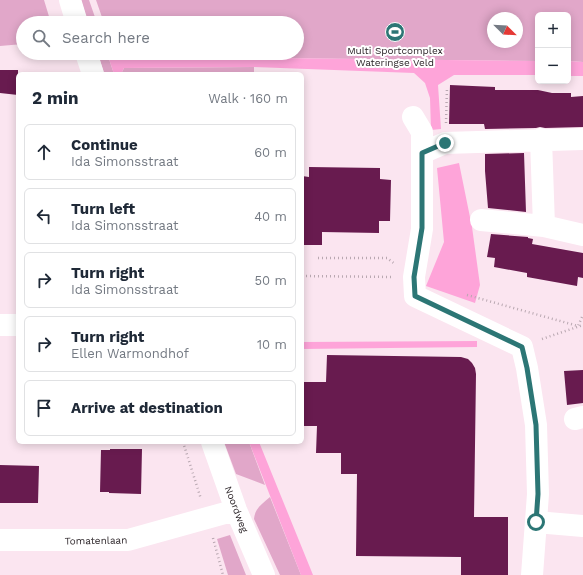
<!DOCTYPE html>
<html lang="en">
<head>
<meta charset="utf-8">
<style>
  body { margin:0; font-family:"Work Sans",sans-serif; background:#f2f2f3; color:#1f2937 }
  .controls { position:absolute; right:12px; top:12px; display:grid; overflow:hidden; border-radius:6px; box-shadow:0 2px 10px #0003 }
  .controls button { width:36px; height:36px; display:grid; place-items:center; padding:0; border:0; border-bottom:1px solid #e0e1e3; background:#fff; color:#1f2937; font:20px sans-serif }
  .compass { position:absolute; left:487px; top:12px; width:36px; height:36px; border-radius:50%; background:#fff; box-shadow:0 2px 10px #0003; rotate:114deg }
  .stop { position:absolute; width:12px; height:12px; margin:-9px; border:3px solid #2c7675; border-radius:50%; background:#fff }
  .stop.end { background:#2c7675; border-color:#fff; box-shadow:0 1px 4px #0008 }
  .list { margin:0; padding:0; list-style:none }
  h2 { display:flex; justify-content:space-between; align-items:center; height:52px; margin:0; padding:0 16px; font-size:17px }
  h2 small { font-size:13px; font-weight:400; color:#747a83 }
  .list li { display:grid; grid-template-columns:26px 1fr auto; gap:12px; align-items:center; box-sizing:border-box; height:56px; margin:0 8px 8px; padding:0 8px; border:1px solid #e0e1e3; border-radius:6px }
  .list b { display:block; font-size:15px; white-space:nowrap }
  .list p { margin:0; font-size:13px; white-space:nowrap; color:#747a83 }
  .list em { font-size:13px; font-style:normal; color:#747a83 }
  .icon { flex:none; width:22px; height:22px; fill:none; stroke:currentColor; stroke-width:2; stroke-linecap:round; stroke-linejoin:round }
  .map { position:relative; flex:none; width:583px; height:575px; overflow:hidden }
  .search { position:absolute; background:#fff; box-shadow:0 2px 10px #0003; left:16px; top:16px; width:288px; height:44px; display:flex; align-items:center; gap:10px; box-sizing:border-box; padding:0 14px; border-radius:22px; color:#747a83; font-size:15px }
  .panel { position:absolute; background:#fff; box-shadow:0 2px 10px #0003; left:16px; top:72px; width:288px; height:372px; border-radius:6px }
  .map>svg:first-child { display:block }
</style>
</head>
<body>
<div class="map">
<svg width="583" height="575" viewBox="0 0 583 575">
  <rect width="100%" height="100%" fill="#fbe5f0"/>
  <path fill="#e1a7c9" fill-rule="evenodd" d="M0,0H44L51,23H23V44L0,46Z
    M81,0H89L97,23H88Z
    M96,0H583V62L568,61V15H538V61L117,56L113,53H297V23H104ZM493,18H517V42H493Z
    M98,53H107L114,74H104Z
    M254,67V74H123L122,72L124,68Z
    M224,442H249L265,485L236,474Z
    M270,497L301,575H280L254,519C255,508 262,504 270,497Z
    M230,535L246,575H228L217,539Z"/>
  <path fill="#fea4d9" d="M107,53H113L117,56L538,61V75H454L438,85L441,129L431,130L430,98L425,83L414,73L254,67L124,68L122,72L123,74H114Z
    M568,61L583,62V76H568Z
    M459,163L472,227L480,285L475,303L426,286L444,242L437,168Z
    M477,341V347L302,349V342Z
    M249,442H259L313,575H301Z"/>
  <path fill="#681b4f" d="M0,70H18V95L0,93Z
    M450,85L495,87V90H538L552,93H571V97L583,96V127L545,128L540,127L536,128L485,129L484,124H449Z
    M524,153L526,212L488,208L485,171V154Z
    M309,167L380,168V179L391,180L390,221H379V233L322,232V245H302V176L309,177Z
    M491,234L528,237V238L533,239L532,244L583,253V278L578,277L577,286L527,277V273L494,267L495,258L487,257Z
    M327,355L461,357L468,359L472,363L475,368L476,374L474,517H508V575H461V557L356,556L357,474H341V453H316L317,426H302V382H326Z
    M583,370V403L567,405L564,371Z
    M110,449H142L141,494L109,493V492H100L101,450H110Z
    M0,465L39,466L38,503H0Z"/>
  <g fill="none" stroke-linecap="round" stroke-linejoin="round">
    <path stroke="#b9a8b1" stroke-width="2.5" stroke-dasharray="1 3" stroke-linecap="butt" d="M446,123L447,87
      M318,258H387L395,264
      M302,276L394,277
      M467,295L578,326L583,315
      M542,339L583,325
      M183,442L201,499
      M213,538L223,575"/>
    <path stroke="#fff" stroke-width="22" d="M70,0L77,23
      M86,53L93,74
      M413,117L422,132V229L414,277L415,296L522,347L527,368L536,425L538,494L532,575
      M541,139L544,226L583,235
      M422,153L445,143L583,139
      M481,220L544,226
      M0,325H18
      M575,419L583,417
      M212,442L236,510L264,575
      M536,522L583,526
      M0,540H128L236,510"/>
  </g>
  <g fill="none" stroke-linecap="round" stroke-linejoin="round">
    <path stroke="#2c7675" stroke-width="5" d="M445,143L422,153V228L414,277L415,296L522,347L527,368L536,425L538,494L536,522"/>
  </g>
  <defs>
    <g id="stadium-disc" transform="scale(1)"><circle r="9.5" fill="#2c7675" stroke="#fff"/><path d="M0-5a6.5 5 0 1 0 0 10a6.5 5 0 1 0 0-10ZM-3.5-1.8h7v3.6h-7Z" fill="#fff"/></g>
  </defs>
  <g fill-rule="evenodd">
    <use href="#stadium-disc" x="395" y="32"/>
  </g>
  <g text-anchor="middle" stroke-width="4" stroke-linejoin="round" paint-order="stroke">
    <g font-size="10" fill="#2b2428" stroke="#fff">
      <text x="395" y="54">Multi Sportcomplex<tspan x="395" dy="12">Wateringse Veld</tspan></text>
    </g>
    <g font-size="10" fill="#2b2428" stroke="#fff">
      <text transform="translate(237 509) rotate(69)" y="4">Noordweg</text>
      <text transform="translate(96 540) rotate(-1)" y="4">Tomatenlaan</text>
    </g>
  </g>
</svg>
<div class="controls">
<button>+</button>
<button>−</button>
</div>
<svg class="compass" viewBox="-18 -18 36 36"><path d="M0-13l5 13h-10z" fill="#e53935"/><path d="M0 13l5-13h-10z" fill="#747a83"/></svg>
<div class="stop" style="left:536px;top:522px"></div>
<div class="stop end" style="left:445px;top:143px"></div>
<div class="search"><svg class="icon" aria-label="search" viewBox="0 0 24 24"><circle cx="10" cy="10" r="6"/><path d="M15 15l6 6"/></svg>Search here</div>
<section class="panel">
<h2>2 min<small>Walk · 160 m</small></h2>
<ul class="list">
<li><svg class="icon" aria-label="ahead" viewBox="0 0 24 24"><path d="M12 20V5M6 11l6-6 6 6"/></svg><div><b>Continue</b><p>Ida Simonsstraat</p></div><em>60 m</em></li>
<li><svg class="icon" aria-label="left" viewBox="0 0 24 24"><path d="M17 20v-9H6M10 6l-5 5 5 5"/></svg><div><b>Turn left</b><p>Ida Simonsstraat</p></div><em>40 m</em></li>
<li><svg class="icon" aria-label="right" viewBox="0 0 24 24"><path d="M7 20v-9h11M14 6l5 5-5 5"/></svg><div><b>Turn right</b><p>Ida Simonsstraat</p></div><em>50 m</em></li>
<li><svg class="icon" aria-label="right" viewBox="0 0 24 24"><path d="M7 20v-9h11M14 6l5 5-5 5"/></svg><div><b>Turn right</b><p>Ellen Warmondhof</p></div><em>10 m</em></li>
<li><svg class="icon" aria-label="arrive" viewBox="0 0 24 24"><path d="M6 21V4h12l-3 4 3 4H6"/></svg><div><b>Arrive at destination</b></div></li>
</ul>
</section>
</div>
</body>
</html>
